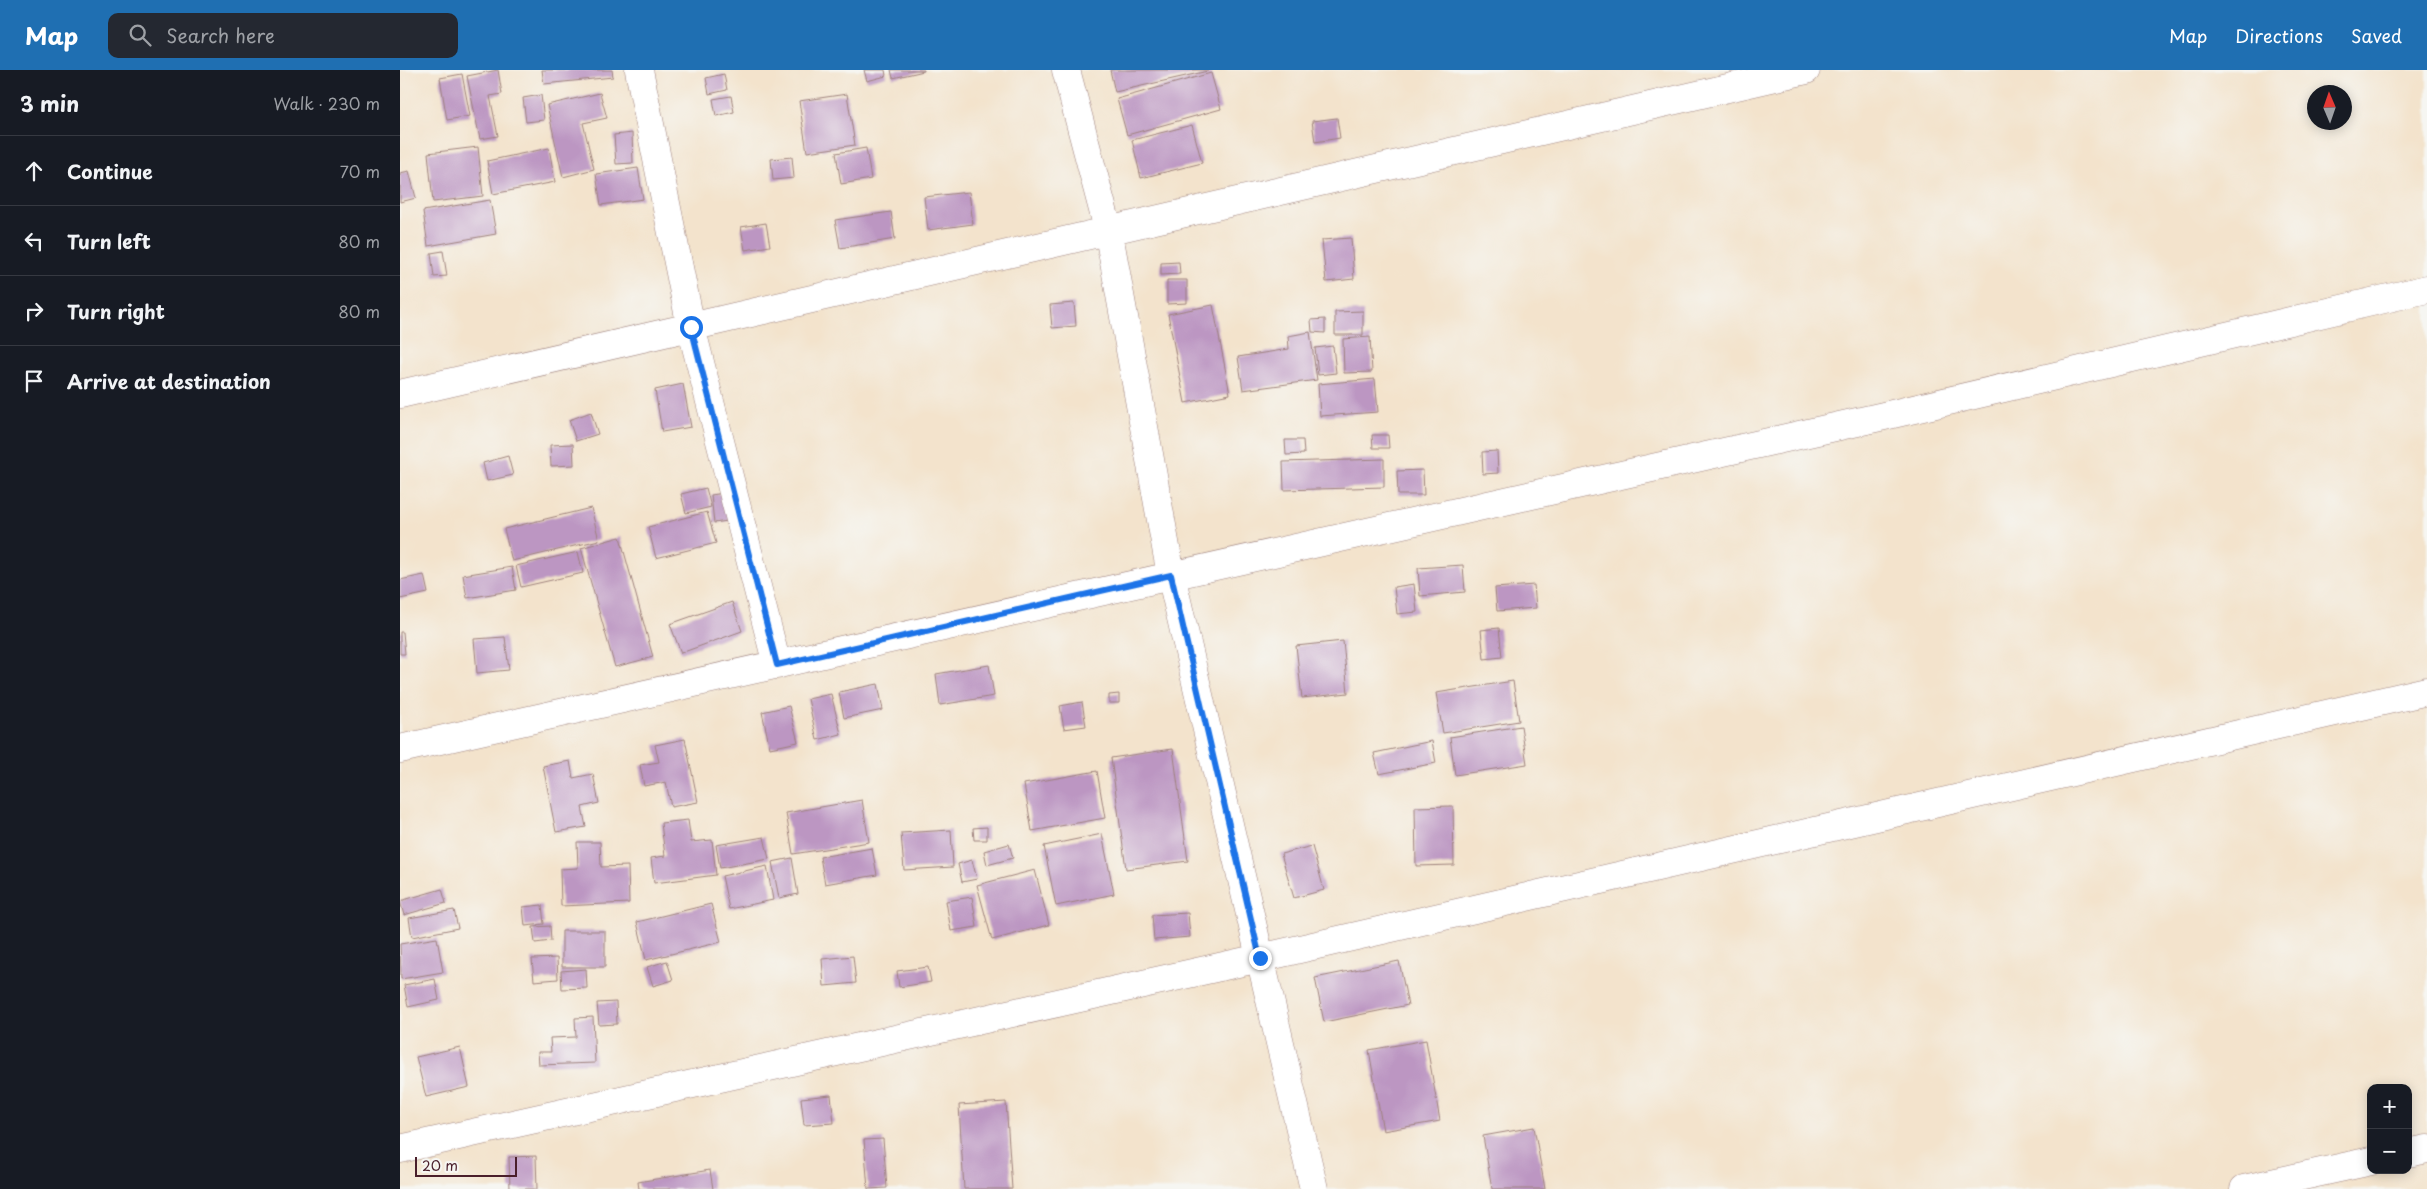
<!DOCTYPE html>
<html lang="en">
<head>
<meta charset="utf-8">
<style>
  body { margin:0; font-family:"Playpen Sans",sans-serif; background:#242831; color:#f1f3f6 }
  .controls { position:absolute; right:15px; bottom:15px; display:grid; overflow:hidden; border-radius:10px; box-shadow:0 2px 12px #0003 }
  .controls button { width:45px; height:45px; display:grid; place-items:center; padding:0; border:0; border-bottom:1px solid #363941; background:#171b24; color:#f1f3f6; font:25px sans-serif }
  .compass { position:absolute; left:1907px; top:15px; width:45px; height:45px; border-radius:50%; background:#171b24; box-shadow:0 2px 12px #0003; rotate:358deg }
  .scale { position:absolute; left:15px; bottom:12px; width:102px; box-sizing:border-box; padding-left:5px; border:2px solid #4a1f2b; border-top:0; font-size:14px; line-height:18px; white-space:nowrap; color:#4a1f2b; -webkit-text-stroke:4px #f6f6f2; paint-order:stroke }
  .stop { position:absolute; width:15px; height:15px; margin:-11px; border:4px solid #1a73e8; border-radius:50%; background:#fff }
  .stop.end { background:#1a73e8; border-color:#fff; box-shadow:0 1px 5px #0008 }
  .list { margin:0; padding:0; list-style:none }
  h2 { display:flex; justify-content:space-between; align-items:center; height:65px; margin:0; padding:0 20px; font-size:21px }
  h2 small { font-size:16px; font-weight:400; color:#9ea1a6 }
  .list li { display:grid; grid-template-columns:32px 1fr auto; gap:15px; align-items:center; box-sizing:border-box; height:70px; padding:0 20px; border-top:1px solid #363941 }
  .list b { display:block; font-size:19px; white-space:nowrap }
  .list em { font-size:16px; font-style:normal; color:#9ea1a6 }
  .icon { flex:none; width:28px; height:28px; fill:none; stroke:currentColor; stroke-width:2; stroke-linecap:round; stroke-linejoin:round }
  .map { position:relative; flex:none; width:2027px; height:1119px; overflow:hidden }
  header { display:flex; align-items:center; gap:30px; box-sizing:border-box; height:70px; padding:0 25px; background:#1f6fb2; color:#fff }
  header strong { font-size:24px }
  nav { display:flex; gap:28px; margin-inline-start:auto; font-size:18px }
  .search { width:350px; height:45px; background:#242831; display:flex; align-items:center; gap:12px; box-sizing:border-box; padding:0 18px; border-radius:10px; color:#9ea1a6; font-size:19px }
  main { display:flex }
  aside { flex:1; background:#171b24 }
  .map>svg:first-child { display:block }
</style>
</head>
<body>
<header>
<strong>Map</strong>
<div class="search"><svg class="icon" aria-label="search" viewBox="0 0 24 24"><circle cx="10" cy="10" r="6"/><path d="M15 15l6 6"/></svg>Search here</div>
<nav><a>Map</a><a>Directions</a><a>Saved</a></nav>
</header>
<main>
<aside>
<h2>3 min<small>Walk · 230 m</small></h2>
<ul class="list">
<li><svg class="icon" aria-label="ahead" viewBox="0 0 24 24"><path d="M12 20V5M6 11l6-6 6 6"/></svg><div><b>Continue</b></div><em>70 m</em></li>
<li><svg class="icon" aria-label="left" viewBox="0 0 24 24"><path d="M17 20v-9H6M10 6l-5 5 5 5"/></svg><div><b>Turn left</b></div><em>80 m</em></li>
<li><svg class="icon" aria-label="right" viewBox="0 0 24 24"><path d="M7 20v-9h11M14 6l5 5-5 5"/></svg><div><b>Turn right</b></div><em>80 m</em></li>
<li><svg class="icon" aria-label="arrive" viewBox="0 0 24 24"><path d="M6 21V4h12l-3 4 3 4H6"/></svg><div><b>Arrive at destination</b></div></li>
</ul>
</aside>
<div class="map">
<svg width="2027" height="1119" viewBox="0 0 2027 1119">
  <rect width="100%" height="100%" fill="#f6f6f2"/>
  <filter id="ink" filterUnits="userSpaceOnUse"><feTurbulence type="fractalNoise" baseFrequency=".02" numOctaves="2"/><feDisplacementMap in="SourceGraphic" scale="10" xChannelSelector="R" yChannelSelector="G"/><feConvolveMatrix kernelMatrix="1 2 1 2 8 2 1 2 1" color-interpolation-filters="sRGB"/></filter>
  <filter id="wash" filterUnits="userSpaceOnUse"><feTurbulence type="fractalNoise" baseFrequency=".0096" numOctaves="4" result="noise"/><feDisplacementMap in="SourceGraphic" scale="20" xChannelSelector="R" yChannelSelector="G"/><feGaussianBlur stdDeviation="1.12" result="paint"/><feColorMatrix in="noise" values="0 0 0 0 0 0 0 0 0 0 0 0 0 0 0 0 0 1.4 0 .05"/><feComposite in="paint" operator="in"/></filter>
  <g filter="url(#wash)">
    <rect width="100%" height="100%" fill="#f3e3cc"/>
    <g id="blocks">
      <path fill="#bc96c2" d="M98,0L102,24L90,26L98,66L80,69L67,6Z
        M142,0H212L213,7L144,14Z
        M464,0H485L486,6L467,11Z
        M491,0H524V1L493,8Z
        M710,0H808V1L715,22Z
        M811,3L821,39L727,65L717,29Z
        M62,4L70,46L47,50L40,8Z
        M324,4L327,20L309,24L306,8Z
        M200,23L207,48L183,53L194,99L163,107L147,35Z
        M447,24L455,75L407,82L399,31Z
        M141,25L144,50L126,52L123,28Z
        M331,26L334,42L316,46L313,29Z
        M937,48L940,68L915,72L912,51Z
        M792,55L802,93L741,108L732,70Z
        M232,63L233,93L216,94L214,65Z
        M78,77L83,126L33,132L28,83Z
        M149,78L155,112L93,124L87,91Z
        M466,78L471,109L441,114L436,83Z
        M392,87L394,108L373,110L371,89Z
        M238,98L243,129L201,135L196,104Z
        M9,101L16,128L0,132V103Z
        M569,122L573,154L528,160L524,127Z
        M90,130L96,164L28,176L23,141Z
        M491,142L495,169L440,178L435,150Z
        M366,153L370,176L345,180L341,157Z
        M951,168L954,209L926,212L922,170Z
        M43,181L47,206L34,207L31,183Z
        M779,192L780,204L761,205V193Z
        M767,210H787V233L767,234Z
        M674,233L676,256L652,258L650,235Z
        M813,235L830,324L785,333L768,244Z
        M963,241V265H935V242Z
        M925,249V263L912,262L911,250Z
        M910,262L917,310L843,320L838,287L889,279L888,266Z
        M970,267L972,302L944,303L943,269Z
        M933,276L936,303L918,305L915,278Z
        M975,309L978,342L920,346L918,314Z
        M283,314L291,357L262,362L255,320Z
        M191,342L198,364L176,371L169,350Z
        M972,365H988L989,378H973Z
        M885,370H903L904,384L886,385Z
        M173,374L174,395L151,396L150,375Z
        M1097,381L1098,403L1083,404L1082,382Z
        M108,386L113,405L87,411L83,393Z
        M984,389V417L884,420L883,392Z
        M1023,400L1024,425H998L997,401Z
        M306,418L311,437L286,443L281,424Z
        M331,422L334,450L314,453L311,425Z
        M191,438L199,470L112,491L104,459Z
        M307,442L316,473L256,488L248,457Z
        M220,467L253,587L215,597L181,478Z
        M178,482L183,503L121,517L116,496Z
        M1063,495L1065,522L1020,526L1018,498Z
        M112,497L116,520L67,528L63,505Z
        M24,505L28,523L0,529V510Z
        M1014,514L1017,542L997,544L994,517Z
        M1134,515L1136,538L1097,541L1095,518Z
        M332,532L342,561L281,583L270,554Z
        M1099,558L1102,587L1084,589L1081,560Z
        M0,562H3L5,584H0Z
        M105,567L109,600L77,603L74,569Z
        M943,571L948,623L902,628L896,576Z
        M589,595L594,626L540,635L536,604Z
        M1113,611L1119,651L1043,663L1036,623Z
        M478,614L483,640L444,648L439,622Z
        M431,624L441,664L417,670L408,629Z
        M719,624V633H709V625Z
        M682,632L686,656L664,659L660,636Z
        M389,636L398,672L370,678L362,642Z
        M1121,656L1127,694L1055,705L1050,667Z
        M285,669L298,732L271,737L266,712L244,716L240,695L259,692L255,675Z
        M1032,671L1036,693L979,704L974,683Z
        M773,679L788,791L726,799L711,688Z
        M170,691L173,708L193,704L199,733L182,737L186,757L156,762L143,696Z
        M697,701L705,748L632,761L624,714Z
        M462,730L469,772L393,784L386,743Z
        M1053,736L1054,795L1016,796L1015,737Z
        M288,750L291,772L312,770L316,805L254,813L251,788L265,786L261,753Z
        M587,757V770H574L573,758Z
        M551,760L553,797L504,800L501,763Z
        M702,764L714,824L656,836L644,776Z
        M364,767L369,789L320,798L316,775Z
        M177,772H200L201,797L228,796L229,833L161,836L160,799L178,798Z
        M609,774L613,788L587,795L584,781Z
        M912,776L924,820L894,828L881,784Z
        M472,778L477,805L425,814L420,787Z
        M392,788L398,824L379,828L372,792Z
        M572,790L577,809L562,812L558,794Z
        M367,796L373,830L329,839L322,806Z
        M635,800L649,855L592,870L577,815Z
        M42,819L46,833L4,845L0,831Z
        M572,827L577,857L551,861L546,831Z
        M311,834L321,872L246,890L237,852Z
        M142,835L144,854L125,856L123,837Z
        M54,840L58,858L12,867L9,848Z
        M788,843L790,867L754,870L752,845Z
        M150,856L151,871L135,873L133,857Z
        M162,861H205V897H162Z
        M37,868L43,902L1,909L0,874Z
        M453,886L456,913L424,916L422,889Z
        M157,888L158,909L134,911L132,889Z
        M267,891L273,910L253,916L247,897Z
        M999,891L1008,935L924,952L915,908Z
        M528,897L531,912L499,917L497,901Z
        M186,899L187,918L162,919L161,901Z
        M35,909L39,930L8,937L4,915Z
        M216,932L217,954L199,955L197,933Z
        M193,947L195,993L139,995L138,982H151L150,968L176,967L175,948Z
        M1026,970L1040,1051L983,1061L969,980Z
        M60,977L69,1017L26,1027L16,987Z
        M431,1025L434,1053L404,1055L401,1028Z
        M606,1032L612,1119H564L559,1035Z
        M1134,1057L1145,1119H1092L1083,1066Z
        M483,1069L487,1118L468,1119L464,1070Z
        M136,1086L137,1119H110L109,1087Z
        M310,1100L313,1119H239L238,1112Z"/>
    </g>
  </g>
  <g filter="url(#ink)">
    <use href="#blocks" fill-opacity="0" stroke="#9e817c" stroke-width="1"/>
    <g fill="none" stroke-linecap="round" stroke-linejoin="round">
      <g stroke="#9e817c" stroke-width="29">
        <path id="minor" d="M239,0L291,257L377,595
          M666,0L708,159L771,505L914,1119
          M0,324L1406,0
          M0,679L1484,346L2027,219
          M0,1079L860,888L2027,621
          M2008,1083L2027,1079
          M1844,1119L1971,1091"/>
      </g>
      <use href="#minor" stroke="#fff" stroke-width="28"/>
    </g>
  </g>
  <g fill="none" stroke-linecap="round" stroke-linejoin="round" filter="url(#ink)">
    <path stroke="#1a73e8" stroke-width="6" d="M291,257L377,595L771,505L860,888"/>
  </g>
</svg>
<div class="controls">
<button>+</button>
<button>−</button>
</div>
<svg class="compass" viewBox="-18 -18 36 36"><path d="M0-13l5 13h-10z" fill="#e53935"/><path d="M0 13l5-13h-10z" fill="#9ea1a6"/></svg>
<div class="scale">20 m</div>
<div class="stop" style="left:291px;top:257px"></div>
<div class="stop end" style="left:860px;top:888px"></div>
</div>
</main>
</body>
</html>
